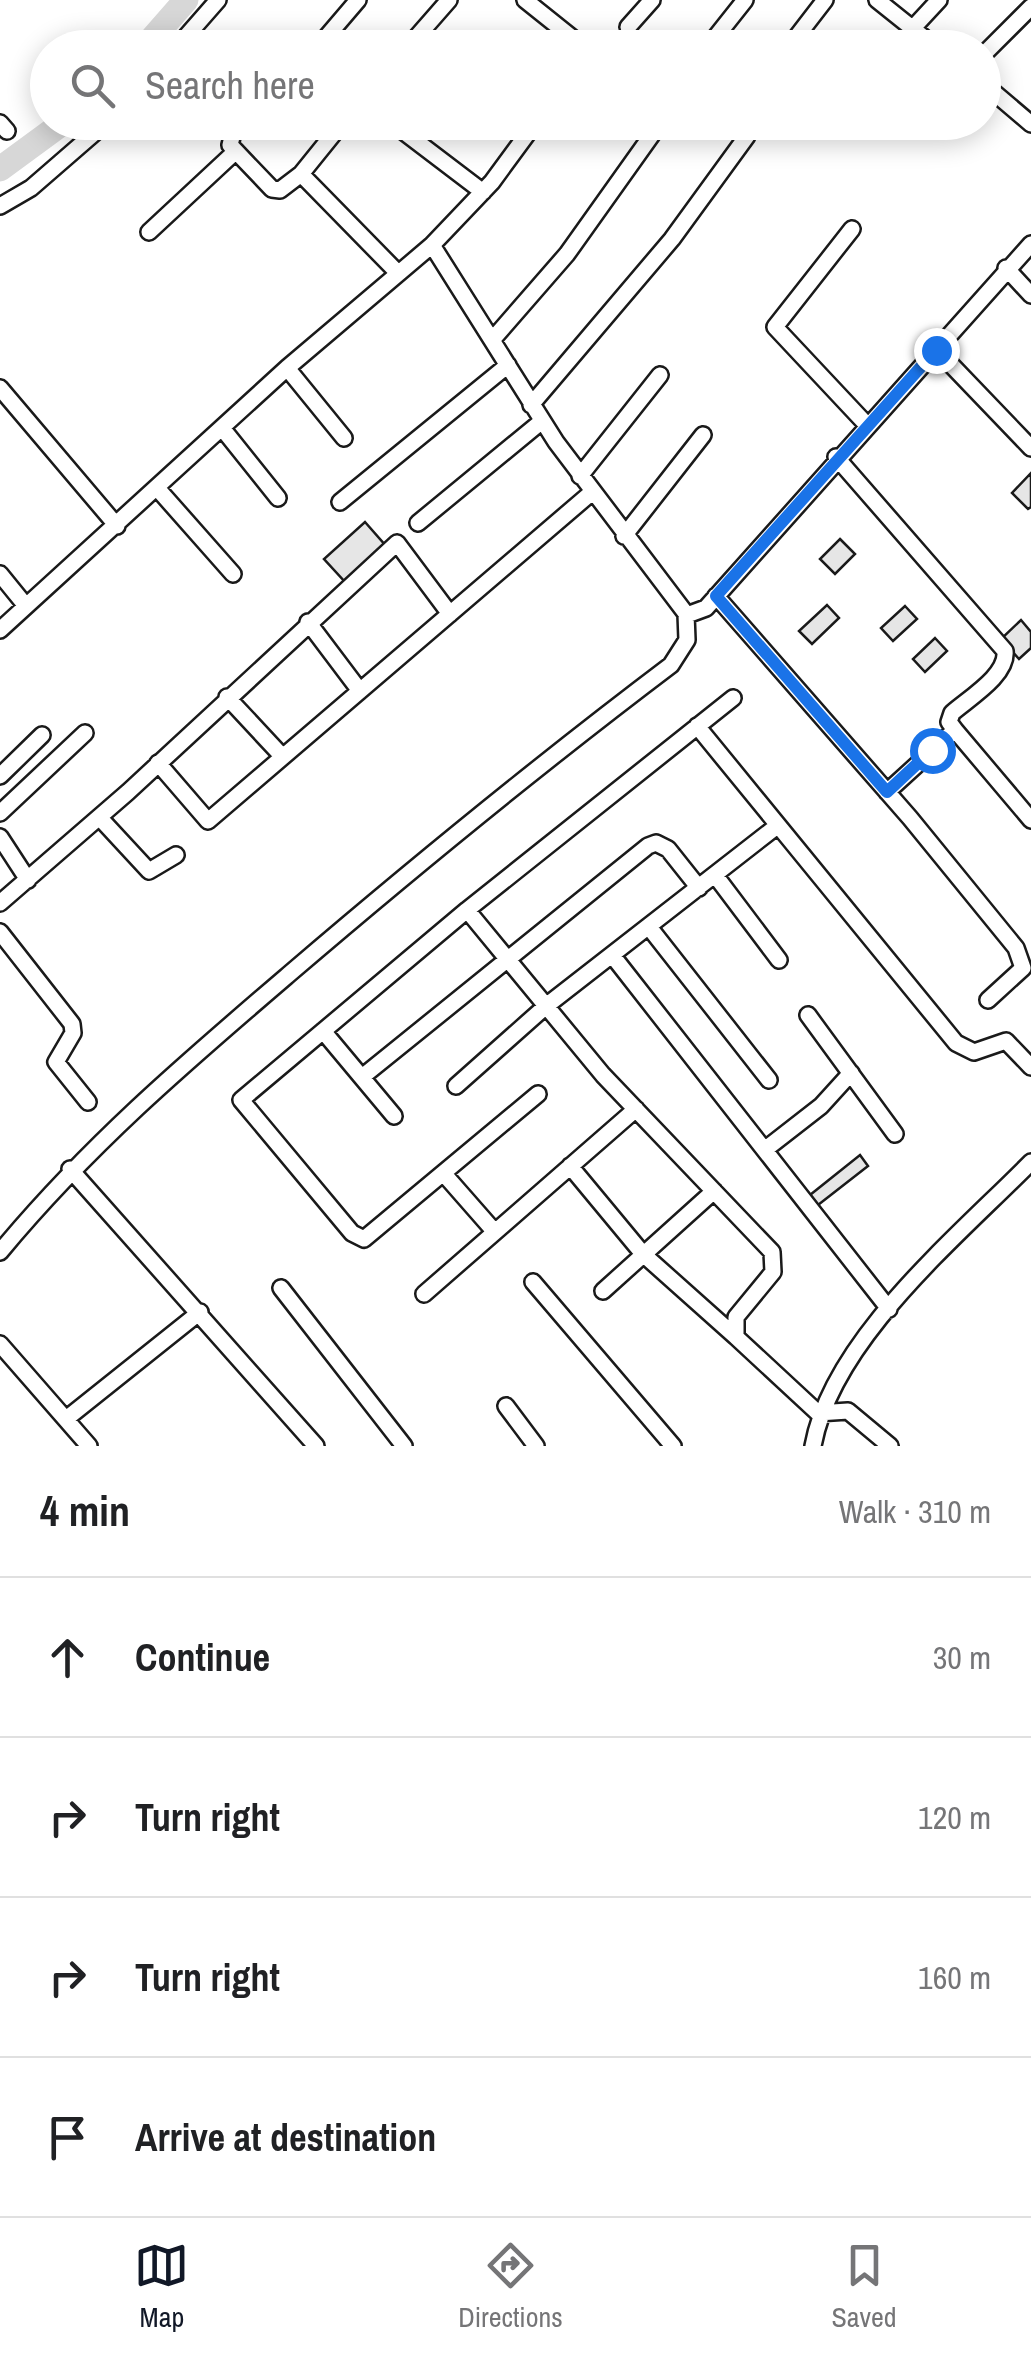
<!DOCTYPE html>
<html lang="en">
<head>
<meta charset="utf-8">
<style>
  body { margin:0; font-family:"Archivo Narrow",sans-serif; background:#f6f6f6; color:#202124 }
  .stop { position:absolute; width:30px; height:30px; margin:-22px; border:8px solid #1a73e8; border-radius:50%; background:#fff }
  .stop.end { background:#1a73e8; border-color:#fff; box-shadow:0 2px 10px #0008 }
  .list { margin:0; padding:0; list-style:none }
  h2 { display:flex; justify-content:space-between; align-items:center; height:130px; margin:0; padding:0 40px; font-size:42px }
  h2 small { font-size:32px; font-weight:400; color:#757577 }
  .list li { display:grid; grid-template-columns:65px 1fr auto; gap:30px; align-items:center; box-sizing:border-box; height:160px; padding:0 40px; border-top:2px solid #e0e0e0 }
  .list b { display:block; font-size:38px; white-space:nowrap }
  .list em { font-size:32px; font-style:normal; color:#757577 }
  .icon { flex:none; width:55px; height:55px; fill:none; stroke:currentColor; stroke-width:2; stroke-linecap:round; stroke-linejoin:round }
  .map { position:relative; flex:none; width:1031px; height:1446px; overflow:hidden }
  .search { position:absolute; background:#fff; box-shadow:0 5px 25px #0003; left:30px; right:30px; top:30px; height:110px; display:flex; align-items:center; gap:25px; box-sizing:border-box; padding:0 35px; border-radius:55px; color:#757577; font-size:38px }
  .sheet { height:770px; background:#fff }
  nav { display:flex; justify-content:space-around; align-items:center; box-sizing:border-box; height:140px; border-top:2px solid #e0e0e0; background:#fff; font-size:28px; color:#757577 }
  nav a { display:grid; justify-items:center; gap:5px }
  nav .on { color:#111827 }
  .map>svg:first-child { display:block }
</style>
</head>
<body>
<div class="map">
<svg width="1031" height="1446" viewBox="0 0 1031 1446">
  <rect width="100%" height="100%" fill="#fff"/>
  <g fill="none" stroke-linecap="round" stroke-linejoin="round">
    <path stroke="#d7d7d7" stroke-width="25" d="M144,48L186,0
      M0,169L64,122"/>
  </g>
  <path fill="#e6e6e6" stroke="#1a1a1a" stroke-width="2.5" d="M1031,473V507L1028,509L1012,493Z
    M365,522L386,546L346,583L324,559Z
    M840,539L855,554L835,574L820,559Z
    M827,605L839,618L812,644L799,631Z
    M905,606L917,619L893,641L881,628Z
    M1021,620L1031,632V648L1019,659L1001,639Z
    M935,638L947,651L925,672L913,659Z
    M860,1155L868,1166L818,1205L810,1195Z"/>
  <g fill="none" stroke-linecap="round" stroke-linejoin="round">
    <g stroke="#1a1a1a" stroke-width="20">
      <path id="minor" d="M525,0L585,48
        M877,0L937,48
        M628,27L652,0
        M913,28L939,0
        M176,48L218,0
        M317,48L358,0
        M407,48L449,0
        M707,48L745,0
        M788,48L825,0
        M984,54L1031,7
        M984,84L1031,124
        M243,122L233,133L230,145L272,189L280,190L301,174L397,272
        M391,122L483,192
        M0,123L7,131
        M301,174L343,122
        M0,206L31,188L107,122
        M852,229L775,327L866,424
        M149,232L236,151
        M432,245L556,442L687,615L706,608L1031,244
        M1006,268L1031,295
        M493,339L567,254L661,122
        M937,350L1031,448
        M287,368L344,438
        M0,388L117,526
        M531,405L672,239L747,136
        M222,428L278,498
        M836,457L1005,651C1008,675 969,698 952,713L949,722L955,730L887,792
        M580,476L660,375
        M157,488L233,574
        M340,502L508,365
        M418,523L542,421
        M624,536L703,435
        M0,574L26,606
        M716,596L910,818L1016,948L1023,968L988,1000
        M308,622L360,691
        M0,630L287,368L432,245L492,182L536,122
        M227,697L282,756
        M697,726L956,1043L974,1052L1006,1041L1031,1067
        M955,730L1031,820
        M158,763L208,821L591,493
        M0,776L42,735
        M0,813L85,733
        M99,817L149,871L176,855
        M0,837L28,880
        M715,875L779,960
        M0,903L128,792L397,543L450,614
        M467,910L603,1075L772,1252L773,1272L736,1317V1337L818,1413L848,1411L890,1446
        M649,927L769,1080
        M0,932L72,1024L73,1033L56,1062L88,1102
        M612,955L889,1309
        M808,1015L895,1134
        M323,1031L394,1116
        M362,1077L648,846L656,843L668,849L699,888
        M456,1086L546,1006L777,826
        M538,1094L364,1239L352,1233L241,1100L467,910L733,698
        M767,1148L821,1106L851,1073
        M570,1166L643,1254L736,1337
        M70,1169L316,1446
        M444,1174L494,1231
        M0,1252C88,1146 184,1064 288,975C413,868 540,764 671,665L687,640L686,614
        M533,1282L673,1446
        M281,1288L404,1446
        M603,1291L714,1191
        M424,1294L636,1109
        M0,1344L89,1446
        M506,1406L536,1446
        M66,1419L200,1312
        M813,1446C832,1340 956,1238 1031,1162"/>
    </g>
    <use href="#minor" stroke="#fff" stroke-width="15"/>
  </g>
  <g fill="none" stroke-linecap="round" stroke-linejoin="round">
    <path stroke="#1a73e8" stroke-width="12" d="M932,750L887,792L716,596L936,350"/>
  </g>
</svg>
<div class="stop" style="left:932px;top:750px"></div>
<div class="stop end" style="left:936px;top:350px"></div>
<div class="search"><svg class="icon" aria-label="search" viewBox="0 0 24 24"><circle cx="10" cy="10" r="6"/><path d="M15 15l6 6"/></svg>Search here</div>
</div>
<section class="sheet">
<h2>4 min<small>Walk · 310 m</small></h2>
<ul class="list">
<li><svg class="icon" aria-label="ahead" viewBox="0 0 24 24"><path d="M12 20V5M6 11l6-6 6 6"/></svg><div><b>Continue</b></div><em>30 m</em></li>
<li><svg class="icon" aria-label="right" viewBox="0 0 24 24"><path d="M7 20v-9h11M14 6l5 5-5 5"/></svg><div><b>Turn right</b></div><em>120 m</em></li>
<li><svg class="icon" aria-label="right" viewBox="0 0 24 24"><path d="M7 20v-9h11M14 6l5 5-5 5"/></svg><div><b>Turn right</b></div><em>160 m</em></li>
<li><svg class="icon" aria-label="arrive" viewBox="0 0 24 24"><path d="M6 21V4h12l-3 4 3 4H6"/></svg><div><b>Arrive at destination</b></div></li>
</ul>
</section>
<nav>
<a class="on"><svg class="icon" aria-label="map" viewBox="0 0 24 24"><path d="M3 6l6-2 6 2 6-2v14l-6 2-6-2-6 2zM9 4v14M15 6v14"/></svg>Map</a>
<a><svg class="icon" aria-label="directions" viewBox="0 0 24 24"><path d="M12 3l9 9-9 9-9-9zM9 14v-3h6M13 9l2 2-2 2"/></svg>Directions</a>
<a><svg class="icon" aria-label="saved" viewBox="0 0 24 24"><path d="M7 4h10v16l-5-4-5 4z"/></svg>Saved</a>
</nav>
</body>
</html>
